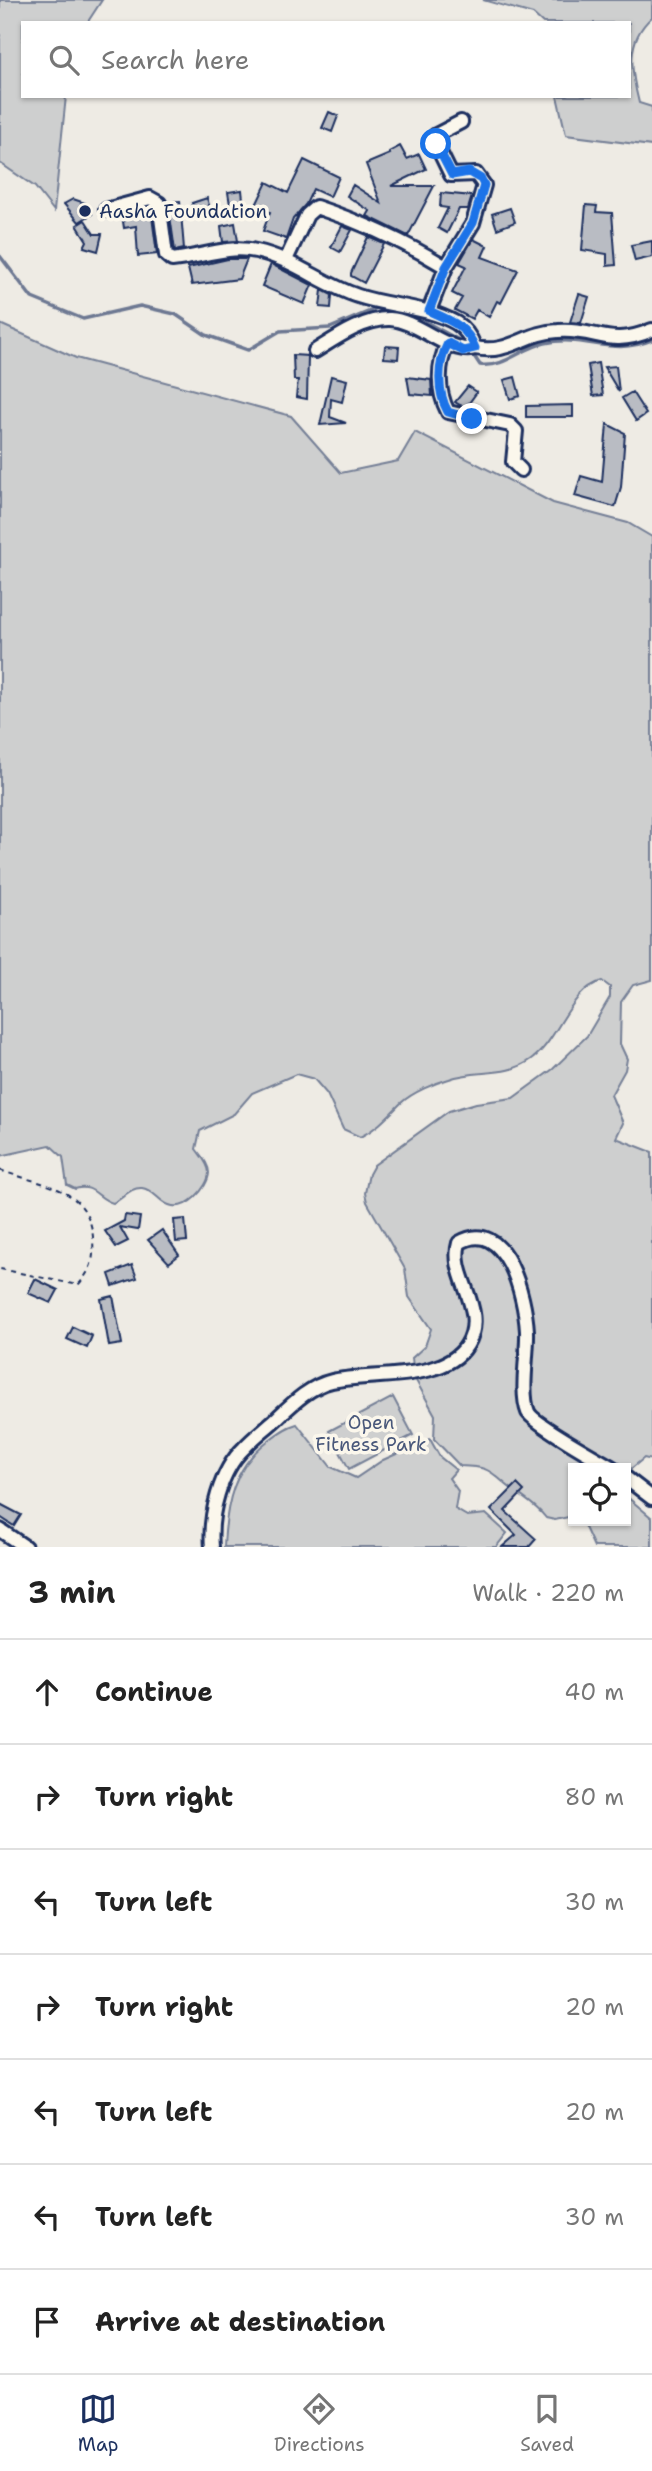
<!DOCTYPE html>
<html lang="en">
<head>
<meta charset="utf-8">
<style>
  body { margin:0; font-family:"Shantell Sans",sans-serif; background:#f6f6f6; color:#222 }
  .controls { position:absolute; right:21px; bottom:21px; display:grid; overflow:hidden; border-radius:0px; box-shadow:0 2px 5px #0004 }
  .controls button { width:63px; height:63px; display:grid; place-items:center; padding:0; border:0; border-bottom:2px solid #e0e0e0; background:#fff; color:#222; font:35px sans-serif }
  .stop { position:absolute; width:21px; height:21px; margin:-16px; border:5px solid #1a73e8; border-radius:50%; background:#fff }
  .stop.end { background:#1a73e8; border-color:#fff; box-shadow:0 2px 7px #0008 }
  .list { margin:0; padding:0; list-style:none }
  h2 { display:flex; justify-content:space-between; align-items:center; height:91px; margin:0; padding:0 28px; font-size:30px }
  h2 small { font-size:23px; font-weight:400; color:#767676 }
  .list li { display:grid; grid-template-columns:46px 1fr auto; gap:21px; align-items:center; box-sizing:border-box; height:105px; padding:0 28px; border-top:2px solid #e0e0e0 }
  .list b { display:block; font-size:26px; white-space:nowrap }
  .list em { font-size:23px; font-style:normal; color:#767676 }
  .icon { flex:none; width:38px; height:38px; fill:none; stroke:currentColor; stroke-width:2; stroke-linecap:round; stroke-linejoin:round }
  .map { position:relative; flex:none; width:652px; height:1547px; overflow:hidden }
  .search { position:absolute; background:#fff; box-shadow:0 2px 5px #0004; left:21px; right:21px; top:21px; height:77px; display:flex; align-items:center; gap:18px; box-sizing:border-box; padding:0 24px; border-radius:0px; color:#767676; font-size:26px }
  .sheet { height:826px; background:#fff }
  nav { display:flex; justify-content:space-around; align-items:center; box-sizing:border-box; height:98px; border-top:2px solid #e0e0e0; background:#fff; font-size:19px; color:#767676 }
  nav a { display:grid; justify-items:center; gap:4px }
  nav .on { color:#1b2f5e }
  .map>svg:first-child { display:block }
</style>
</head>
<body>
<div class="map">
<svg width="652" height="1547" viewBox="0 0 652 1547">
  <rect width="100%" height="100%" fill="#eeebe4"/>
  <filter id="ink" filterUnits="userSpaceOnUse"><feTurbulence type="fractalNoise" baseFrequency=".0143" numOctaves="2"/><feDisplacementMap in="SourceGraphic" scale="14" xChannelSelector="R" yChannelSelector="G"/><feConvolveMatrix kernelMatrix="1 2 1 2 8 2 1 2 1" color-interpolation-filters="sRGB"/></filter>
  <g filter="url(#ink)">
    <path fill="#cecfcf" stroke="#747f96" stroke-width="2" d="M0,0H102L87,23H23V96H66L54,211L35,187L0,163Z
      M483,0H652V17C625,41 631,71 639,103L652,107V146L566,135L557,96H629V23H543L533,14Z
      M0,324L76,358L291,416L341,473L398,461L415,432L553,503L628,523L652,537V980L633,985L621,1002L620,1044L627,1059L625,1070L611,1095L623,1123L616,1138L652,1152V1460L644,1458L626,1473V1468H573V1516L555,1520L546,1518C536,1505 526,1500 513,1490C489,1472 494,1467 460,1466L434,1439L435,1415L414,1377L412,1358L425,1346L431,1329L409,1297L405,1269L367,1202L365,1193L369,1174L374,1165L449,1111L476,1103L513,1098L553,1069L587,1036L610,997V987L602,981C569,990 560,1038 532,1059C506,1078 478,1069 449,1079C435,1083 413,1092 401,1103C388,1116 378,1128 360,1137L343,1129L327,1094L314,1079L296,1074L252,1093L234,1114L200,1131L196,1149C201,1156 209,1164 209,1173C208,1188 186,1212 169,1205C159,1202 153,1189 142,1188C130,1187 123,1199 113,1203C97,1199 94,1183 75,1189L67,1185L63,1157L50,1145L0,1156Z
      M393,1397L413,1435L349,1469L329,1431Z
      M297,1424L331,1467L356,1478L383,1460L430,1439L440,1457L456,1470L449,1478L458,1491L455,1509L467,1516L486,1514L507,1533L496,1547H224C226,1504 233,1467 269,1440C278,1433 286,1427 297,1424Z
      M626,1496L652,1518V1547H594L582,1521H626Z"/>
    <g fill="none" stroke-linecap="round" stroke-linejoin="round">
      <path stroke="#6d7892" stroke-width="3.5" d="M0,256L32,298L83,319L140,306L175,314L206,335L248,350L280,331L330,328L377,308L415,316L466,344
        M470,350L480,365C505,368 521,348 545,343C586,334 611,357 652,340"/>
    </g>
    <path fill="#b9bcc3" stroke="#1b2f5e" stroke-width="2" d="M329,112L338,116L332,132L322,128Z
      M400,146L407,159L419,154L426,169L391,186H434L408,236L367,216L370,211L347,196L353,185L381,203L366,164L390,154L389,152Z
      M304,160L339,177L330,197L313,189L306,204L293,219L286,239L263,231L270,212L256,205L267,182L288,193Z
      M242,190L244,209L231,211L228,192Z
      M441,193L472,196L468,209H459L447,233L438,228L448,208L440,207Z
      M207,198L212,215L198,220L192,203Z
      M73,199L85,203L92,214L79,222L64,204Z
      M180,201L184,249L175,251L168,202Z
      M586,205L597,206L596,212L612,213L616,265L607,266V254L582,250Z
      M147,208L151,209L157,254L138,256L136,226L124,228L122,215Z
      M510,208L515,222L497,229L492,214Z
      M85,220L94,234H102L98,251L84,247L87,241L77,225Z
      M235,223L238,241L223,242L221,226Z
      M342,226L352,230L340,252L331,247Z
      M368,237L384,244L364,283L351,276V273Z
      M473,239L487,246L482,257L518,270L501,303L497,301L489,317L477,310L472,319L455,310L462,298L452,293L466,266L459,263Z
      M652,241V257L635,261L631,245Z
      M228,259H247L239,279L192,285L188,268Z
      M271,264L312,285L304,304L262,286Z
      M322,290L332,295L331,308L320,307Z
      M579,294L589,297L581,323L570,322Z
      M385,346L399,347L398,359L384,358Z
      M293,355L308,356L307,399L296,397L298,380H294Z
      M598,363L603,395L593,396L588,365Z
      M616,366L619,392L604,367Z
      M331,376L347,380L342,402L331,399L330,417L346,423L320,425Z
      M407,377L431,380L432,396L410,394Z
      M515,377L520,396L510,399L504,380Z
      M468,386L477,392L466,407L460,405L455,402Z
      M632,392L646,414L636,421L622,398Z
      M573,405V417H526V406Z
      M607,424L625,433L621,487L615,507L575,496L581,476L602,482Z
      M125,1215L140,1217L138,1230L120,1227L128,1241L116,1247L105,1231L124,1221Z
      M185,1219L187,1241L176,1242L174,1220Z
      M162,1230L179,1255L169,1263L148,1240Z
      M132,1265L137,1278L113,1286L109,1274Z
      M35,1279L58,1290L51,1303L28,1293Z
      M113,1296L122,1344L109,1346L101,1299Z
      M73,1327L92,1336L87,1348L67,1339Z
      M517,1484L524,1491L505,1511L536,1539L529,1547H502L516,1535L491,1510Z
      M0,1504L21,1515L14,1526L0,1517Z"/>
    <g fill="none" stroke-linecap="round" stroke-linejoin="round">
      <g stroke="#1b2f5e" stroke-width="18">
        <path id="minor" d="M106,210L150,198L159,203L166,255L172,260C201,257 227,245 256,251C294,259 323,285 358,296C391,307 426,306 456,323C466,329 471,338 475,348C510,355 525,332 558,331C598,328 607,349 652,330
          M286,260L307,215L316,207C361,222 405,242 446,267L429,311
          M446,267L473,223L484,185L476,174L451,175L436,144V135L461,122
          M448,343C437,364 437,391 448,412L510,425L516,431L513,462L521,470
          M315,351C336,338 364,318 390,319C417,320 451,356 475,348
          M626,1478L652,1498
          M0,1530L25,1547
          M212,1547C209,1515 220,1471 244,1448C253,1438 265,1429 276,1419C292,1404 310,1386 332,1381C370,1372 444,1383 467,1345C489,1309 449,1277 459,1243C506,1215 525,1297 527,1331C528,1353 520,1392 528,1412C533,1423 599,1460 613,1468"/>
      </g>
      <path stroke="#1b2f5e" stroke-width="2" stroke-dasharray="5 5" stroke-linecap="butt" d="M0,1170C38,1185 88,1185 93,1237C94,1259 93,1268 78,1285L0,1269"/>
      <use href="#minor" stroke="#fbf7ec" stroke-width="12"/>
    </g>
  </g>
  <g fill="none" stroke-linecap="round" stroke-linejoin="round" filter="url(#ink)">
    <path stroke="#1a73e8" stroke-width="9" d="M436,144L452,175L469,172L481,179L484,185L473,223L446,267L429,311C449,320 467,326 475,348L463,351L448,343C437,364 437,392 448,412L472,419"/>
  </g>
  <circle fill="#1b2f5e" stroke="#fbf7ec" stroke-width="2.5" cx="85" cy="211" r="7"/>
  <g text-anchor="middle" stroke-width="7" stroke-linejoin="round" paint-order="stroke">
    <g font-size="19" fill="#1b2f5e" stroke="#fbf7ec" text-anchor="start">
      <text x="99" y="218">Aasha Foundation</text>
    </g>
    <g font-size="19" fill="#48577a" stroke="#fbf7ec">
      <text x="371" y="1429">Open<tspan x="371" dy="22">Fitness Park</tspan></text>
    </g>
  </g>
</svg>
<div class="controls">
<button><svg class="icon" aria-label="locate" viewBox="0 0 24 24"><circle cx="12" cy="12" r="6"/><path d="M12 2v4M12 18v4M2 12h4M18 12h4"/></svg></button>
</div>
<div class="stop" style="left:436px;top:144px"></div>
<div class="stop end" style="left:472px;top:419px"></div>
<div class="search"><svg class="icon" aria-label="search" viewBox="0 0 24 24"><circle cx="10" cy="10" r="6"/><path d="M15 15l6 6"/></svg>Search here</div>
</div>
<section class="sheet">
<h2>3 min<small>Walk · 220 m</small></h2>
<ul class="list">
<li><svg class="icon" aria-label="ahead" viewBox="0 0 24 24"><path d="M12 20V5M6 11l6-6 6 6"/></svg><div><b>Continue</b></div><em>40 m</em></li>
<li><svg class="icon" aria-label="right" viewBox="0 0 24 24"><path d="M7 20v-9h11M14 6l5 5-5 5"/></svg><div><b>Turn right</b></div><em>80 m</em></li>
<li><svg class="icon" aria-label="left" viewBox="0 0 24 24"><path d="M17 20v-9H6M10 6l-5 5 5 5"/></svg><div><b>Turn left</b></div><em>30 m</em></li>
<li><svg class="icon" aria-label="right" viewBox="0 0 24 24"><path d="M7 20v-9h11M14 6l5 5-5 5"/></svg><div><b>Turn right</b></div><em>20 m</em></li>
<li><svg class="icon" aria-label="left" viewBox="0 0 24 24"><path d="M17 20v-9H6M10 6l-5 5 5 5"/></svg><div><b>Turn left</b></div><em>20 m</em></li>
<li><svg class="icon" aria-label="left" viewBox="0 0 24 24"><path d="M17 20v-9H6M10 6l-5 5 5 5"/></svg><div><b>Turn left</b></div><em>30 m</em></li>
<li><svg class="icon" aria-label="arrive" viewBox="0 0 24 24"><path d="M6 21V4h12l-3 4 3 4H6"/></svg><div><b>Arrive at destination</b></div></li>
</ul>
</section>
<nav>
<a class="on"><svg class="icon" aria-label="map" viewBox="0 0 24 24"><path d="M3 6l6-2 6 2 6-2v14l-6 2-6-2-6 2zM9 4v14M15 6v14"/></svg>Map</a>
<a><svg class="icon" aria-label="directions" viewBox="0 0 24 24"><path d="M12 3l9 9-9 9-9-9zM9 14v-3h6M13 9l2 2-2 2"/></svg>Directions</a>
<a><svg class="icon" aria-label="saved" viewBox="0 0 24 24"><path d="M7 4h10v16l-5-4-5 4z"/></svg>Saved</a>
</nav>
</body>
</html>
